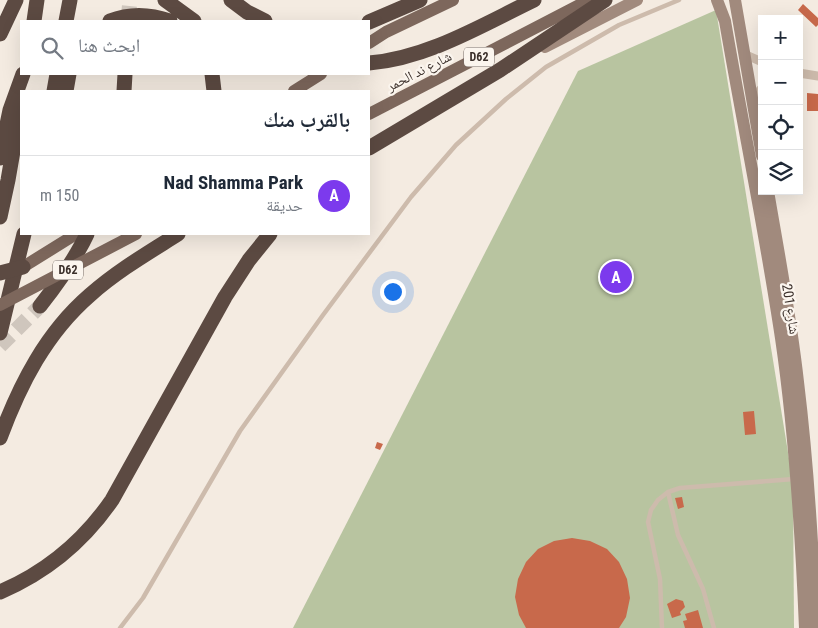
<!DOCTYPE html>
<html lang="ar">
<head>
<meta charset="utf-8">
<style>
  body { margin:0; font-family:"Roboto Condensed","Noto Naskh Arabic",sans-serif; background:#f2f2f3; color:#1f2937; direction:rtl }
  .controls { position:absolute; right:15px; top:15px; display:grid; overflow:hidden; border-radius:0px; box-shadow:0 5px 20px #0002 }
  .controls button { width:45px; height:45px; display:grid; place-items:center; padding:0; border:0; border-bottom:1px solid #e0e1e3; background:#fff; color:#1f2937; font:25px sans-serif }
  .you { position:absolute; left:392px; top:291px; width:18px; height:18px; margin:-12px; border:4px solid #fff; border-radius:50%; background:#1a73e8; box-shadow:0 0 0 8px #1a73e833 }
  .badge { display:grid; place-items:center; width:32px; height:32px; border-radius:50%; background:#7c3aed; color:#fff; font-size:16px; font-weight:700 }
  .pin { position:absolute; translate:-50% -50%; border:2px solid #fff; box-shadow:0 1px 5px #0006 }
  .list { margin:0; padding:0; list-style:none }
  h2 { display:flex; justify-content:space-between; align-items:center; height:65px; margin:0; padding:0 20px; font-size:21px }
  h2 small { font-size:16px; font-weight:400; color:#747a83 }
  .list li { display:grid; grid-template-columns:32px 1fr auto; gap:15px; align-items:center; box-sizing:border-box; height:80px; padding:0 20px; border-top:1px solid #e0e1e3 }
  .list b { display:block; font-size:19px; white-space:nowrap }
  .list p { margin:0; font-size:16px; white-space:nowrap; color:#747a83 }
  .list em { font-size:16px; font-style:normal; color:#747a83 }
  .icon { flex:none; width:28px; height:28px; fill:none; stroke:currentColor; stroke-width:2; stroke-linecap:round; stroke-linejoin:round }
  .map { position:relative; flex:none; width:818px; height:628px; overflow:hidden; direction:ltr }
  .search { position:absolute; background:#fff; box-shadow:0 5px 20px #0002; left:20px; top:20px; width:350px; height:55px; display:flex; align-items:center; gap:12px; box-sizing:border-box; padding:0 18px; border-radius:0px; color:#747a83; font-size:19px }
  .panel { position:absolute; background:#fff; box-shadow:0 5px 20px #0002; left:20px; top:90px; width:350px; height:145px; border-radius:0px; direction:rtl }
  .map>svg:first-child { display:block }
</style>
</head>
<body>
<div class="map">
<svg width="818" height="628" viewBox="0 0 818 628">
  <rect width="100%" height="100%" fill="#f4ebe1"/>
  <path fill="#b8c4a0" d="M716,10L793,483L794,628H293L578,71Z"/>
  <path fill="#c8694b" d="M803,4L818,18V25L816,27L798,10Z
    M807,93L818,94V111H807Z
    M754,411L756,434L745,435L743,412Z
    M377,442L383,444L380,450L375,448Z
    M682,497L684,507L678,509L675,498Z
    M572,538L590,541L607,549L619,562L627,579L630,598L626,617L619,628H526L519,615L515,597L518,579L526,562L538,549L554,541Z
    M676,599L683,601L685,607L680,612L681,615L672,618L667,604Z
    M698,610L703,628H685L683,621L687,620L685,614Z"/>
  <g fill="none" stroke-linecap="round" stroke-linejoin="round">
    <path stroke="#cfc6bd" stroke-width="15" stroke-dasharray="15 8" stroke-linecap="butt" d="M128,21L130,0
      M0,346L40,306"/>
    <path stroke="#cdbbac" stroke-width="4.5" d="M668,492L678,535L703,589L714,628
      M120,628L143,598L240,431L323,315L411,197L456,145L506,99L546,67L619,25L679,0
      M662,628L660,579L648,522L651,510L658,500L668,492L680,488L794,479"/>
    <path stroke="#cdbbac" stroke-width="9" d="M744,54L762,62
      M799,73L818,76
      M754,105L757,94L762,88"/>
    <path stroke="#a18a7d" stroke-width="12" d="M717,0L725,21C743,126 765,231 781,338C795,433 801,531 805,628
      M735,0L762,156
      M545,47L637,0
      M768,191C779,255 791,318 798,382C808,464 813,546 816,628"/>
    <path stroke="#7d675c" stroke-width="12" d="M369,43L386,32L453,0
      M294,91L321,74
      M369,114L589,0
      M23,267L76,234"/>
    <path stroke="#5c4a42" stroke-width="15" d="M165,0L194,21
      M231,0L247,12L265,21
      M34,21L37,0
      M66,21L70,0
      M110,21C130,13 150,14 170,21
      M369,22L420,0
      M0,34L16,0
      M369,63C428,58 482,25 534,0
      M212,74L214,91
      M54,91L57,74
      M66,91L69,74
      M124,91L125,74
      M369,148L500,70L605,0
      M0,158L10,110L23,74
      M0,217L8,180L21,105
      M40,306C58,283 75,260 87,234
      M0,333L24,234
      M0,438C20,384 46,333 90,295C117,271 148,253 178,234
      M0,592C47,572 83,542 112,500L225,297L249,260L270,234"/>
    <path stroke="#7d675c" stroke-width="12" d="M0,305L136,234"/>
    <path stroke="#5c4a42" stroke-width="15" d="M0,273L23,267"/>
  </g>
  <g text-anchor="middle" stroke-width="4.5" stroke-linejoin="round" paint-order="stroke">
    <g fill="#fbf5ee" stroke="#756b66" stroke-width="1">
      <rect x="464" y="47.5" width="30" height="19" rx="4"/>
      <rect x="53" y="260.5" width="30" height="19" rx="4"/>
    </g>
    <g font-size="12" font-weight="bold" fill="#3b302b">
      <text x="479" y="61">D62</text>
      <text x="68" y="274">D62</text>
    </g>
    <g font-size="14" fill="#3b302b" stroke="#fbf5ee">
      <text transform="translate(419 71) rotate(-27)" y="5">شارع ند الحمر</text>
      <text transform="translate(791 309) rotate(81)" y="5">شارع 201</text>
    </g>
  </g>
</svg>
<div class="controls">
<button>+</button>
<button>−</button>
<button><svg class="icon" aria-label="locate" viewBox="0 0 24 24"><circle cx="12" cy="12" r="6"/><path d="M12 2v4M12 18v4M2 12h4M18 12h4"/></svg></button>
<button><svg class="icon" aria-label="layers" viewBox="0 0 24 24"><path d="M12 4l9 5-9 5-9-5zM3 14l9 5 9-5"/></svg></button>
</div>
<div class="you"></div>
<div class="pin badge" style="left:616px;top:277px">A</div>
<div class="search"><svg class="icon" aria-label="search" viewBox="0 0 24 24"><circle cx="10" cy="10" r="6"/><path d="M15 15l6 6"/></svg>ابحث هنا</div>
<section class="panel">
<h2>بالقرب منك<small></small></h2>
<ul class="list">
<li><span class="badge">A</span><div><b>Nad Shamma Park</b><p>حديقة</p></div><em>150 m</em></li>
</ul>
</section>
</div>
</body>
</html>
